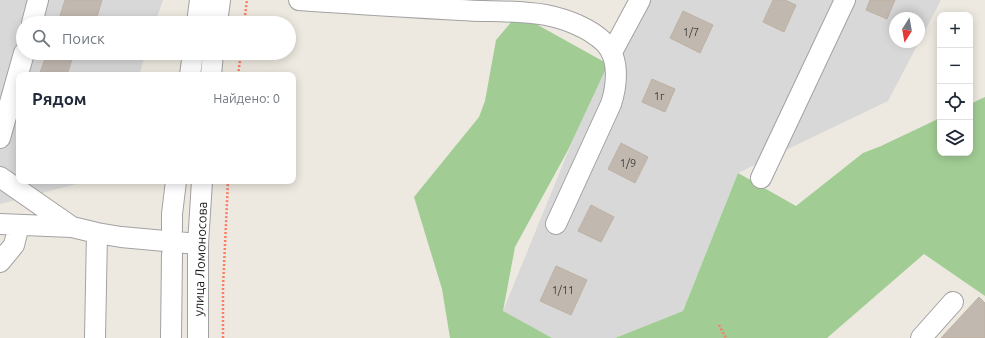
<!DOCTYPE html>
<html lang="ru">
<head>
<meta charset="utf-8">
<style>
  body { margin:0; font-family:Ubuntu,sans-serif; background:#f2f2f3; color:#1f2937 }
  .controls { position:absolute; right:12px; top:12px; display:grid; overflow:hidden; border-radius:8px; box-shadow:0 2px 10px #0003 }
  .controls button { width:36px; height:36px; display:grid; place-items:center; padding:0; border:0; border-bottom:1px solid #e0e1e3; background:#fff; color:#1f2937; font:20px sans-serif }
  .compass { position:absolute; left:889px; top:12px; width:36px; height:36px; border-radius:50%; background:#fff; box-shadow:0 2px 10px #0003; rotate:191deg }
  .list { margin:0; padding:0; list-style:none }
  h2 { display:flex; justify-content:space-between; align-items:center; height:52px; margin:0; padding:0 16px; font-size:17px }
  h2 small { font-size:13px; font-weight:400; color:#747a83 }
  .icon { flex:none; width:22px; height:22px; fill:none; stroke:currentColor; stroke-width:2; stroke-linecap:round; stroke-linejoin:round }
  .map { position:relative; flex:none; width:985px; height:338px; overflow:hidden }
  .search { position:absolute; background:#fff; box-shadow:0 2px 10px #0003; left:16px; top:16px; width:280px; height:44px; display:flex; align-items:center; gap:10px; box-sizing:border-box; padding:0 14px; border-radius:22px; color:#747a83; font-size:15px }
  .panel { position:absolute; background:#fff; box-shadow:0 2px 10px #0003; left:16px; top:72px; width:280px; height:112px; border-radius:8px }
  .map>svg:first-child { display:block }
</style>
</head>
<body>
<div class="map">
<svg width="985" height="338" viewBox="0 0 985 338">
  <rect width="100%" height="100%" fill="#ede9e0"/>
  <path fill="#d9d8d8" d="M0,0H163L155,23H23V53H146L139,75H19V181H88L0,204Z
    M630,0H941L919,42V18H895V42H919L888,101L738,173L683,311L615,338H547L503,311Z"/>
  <path fill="#a1cd94" d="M518,14L608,64L568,150L515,247L503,311L552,338H450L442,289L414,197L479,117L485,101L496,40Z
    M985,97V296L924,254L827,338H615L683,311L738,173L796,206L863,153L881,146L940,118V153H970V104Z"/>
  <path fill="#c1b8b0" stroke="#beb1a2" d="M65,0H102L95,23L82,19L81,23H70L59,19Z
    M773,0H785L796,5L784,32L763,22Z
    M870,0H895L887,19L866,10Z
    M683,11L713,25L700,53L670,38Z
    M47,53H74L67,75H46L40,73Z
    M652,79L675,89L665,112L642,102Z
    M621,143L648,157L635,183L608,169Z
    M591,205L614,217L601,242L578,231Z
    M556,266L587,280L571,315L540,301Z
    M979,297L985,303V338H941Z"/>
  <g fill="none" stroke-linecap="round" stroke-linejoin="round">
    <g stroke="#a2a2a2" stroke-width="22">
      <path id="minor" d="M299,0C353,4 407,7 460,10C489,12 517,10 546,15C566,19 590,28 605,43C620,59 617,85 611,104L556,224
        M32,23L38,0
        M197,23L200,0
        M217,23L220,0
        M612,52L640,0
        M190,75L193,53
        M211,75L213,53
        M0,138L24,53
        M0,177L72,227L97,233L121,237L198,244
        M761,178L845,0
        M0,224L72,227
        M172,230V214L176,181
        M0,262L14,245L19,225
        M95,338L97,233
        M171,338L172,254
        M198,338V244L202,181
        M921,338L953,302"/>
    </g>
    <path stroke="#fb7d63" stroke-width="2.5" stroke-dasharray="2 2" stroke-linecap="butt" d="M244,23L247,0
      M238,75L241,53
      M719,325L726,338
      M223,338V287L228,181"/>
    <use href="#minor" stroke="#fff" stroke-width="20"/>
  </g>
  <g text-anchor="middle" stroke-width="4" stroke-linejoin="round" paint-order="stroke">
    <g font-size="11" fill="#444240">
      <text x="691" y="36">1/7</text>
      <text x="659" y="100">1г</text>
      <text x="628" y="167">1/9</text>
      <text x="563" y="294">1/11</text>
    </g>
    <g font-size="13" fill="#1b1b1b" stroke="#fff">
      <text transform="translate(200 259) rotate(-88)" y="5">улица Ломоносова</text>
    </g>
  </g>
</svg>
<div class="controls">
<button>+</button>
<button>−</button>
<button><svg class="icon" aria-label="locate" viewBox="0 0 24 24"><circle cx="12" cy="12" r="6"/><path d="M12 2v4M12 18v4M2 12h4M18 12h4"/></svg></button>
<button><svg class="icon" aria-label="layers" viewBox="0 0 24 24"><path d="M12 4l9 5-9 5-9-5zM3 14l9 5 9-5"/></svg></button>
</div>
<svg class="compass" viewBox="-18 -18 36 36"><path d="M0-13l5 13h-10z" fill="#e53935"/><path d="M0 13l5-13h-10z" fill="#747a83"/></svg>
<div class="search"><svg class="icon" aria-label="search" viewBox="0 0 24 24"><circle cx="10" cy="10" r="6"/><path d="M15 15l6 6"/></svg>Поиск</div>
<section class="panel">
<h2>Рядом<small>Найдено: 0</small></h2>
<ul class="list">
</ul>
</section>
</div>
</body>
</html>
